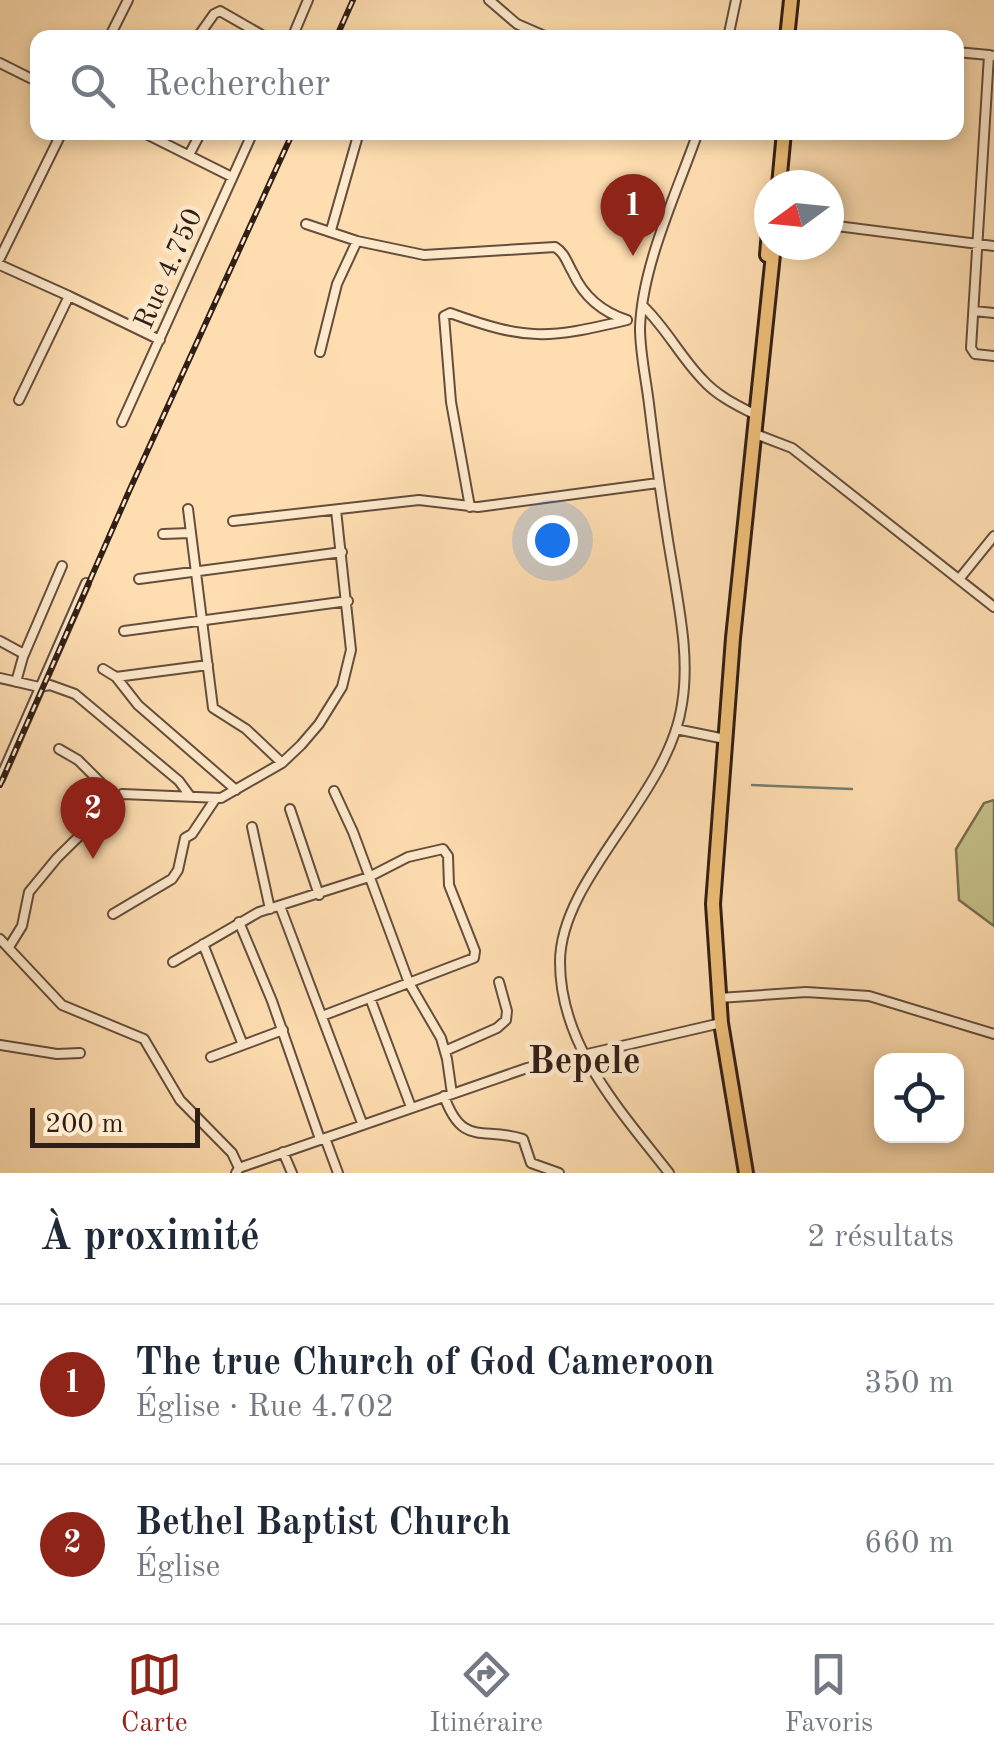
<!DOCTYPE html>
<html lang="fr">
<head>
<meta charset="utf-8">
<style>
  body { margin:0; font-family:"Old Standard TT",serif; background:#f6f6f7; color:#1f2937 }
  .controls { position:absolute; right:30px; bottom:30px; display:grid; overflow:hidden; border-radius:20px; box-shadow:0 5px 15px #0003 }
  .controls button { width:90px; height:90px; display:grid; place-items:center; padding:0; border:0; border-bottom:2px solid #e0e1e3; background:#fff; color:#1f2937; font:50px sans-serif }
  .compass { position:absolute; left:754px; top:170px; width:90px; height:90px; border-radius:50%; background:#fff; box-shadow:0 5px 15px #0003; rotate:255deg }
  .scale { position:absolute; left:30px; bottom:25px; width:170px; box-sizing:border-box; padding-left:10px; border:5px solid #311e16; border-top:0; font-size:28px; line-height:35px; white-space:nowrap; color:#311e16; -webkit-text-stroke:8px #fee9cc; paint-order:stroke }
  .you { position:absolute; left:552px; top:540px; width:35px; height:35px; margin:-25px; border:8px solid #fff; border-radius:50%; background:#1a73e8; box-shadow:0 0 0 15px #1a73e833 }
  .badge { display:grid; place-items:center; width:65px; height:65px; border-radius:50%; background:#8f2418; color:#fff; font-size:32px; font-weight:700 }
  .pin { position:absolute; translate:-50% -82px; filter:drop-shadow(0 2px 5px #0008) }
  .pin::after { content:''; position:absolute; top:52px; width:35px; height:30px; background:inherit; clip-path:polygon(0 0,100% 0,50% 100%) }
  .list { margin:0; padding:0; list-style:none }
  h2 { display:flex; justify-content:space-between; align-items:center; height:130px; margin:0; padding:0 40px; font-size:42px }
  h2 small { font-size:32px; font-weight:400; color:#747a83 }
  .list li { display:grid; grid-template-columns:65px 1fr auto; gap:30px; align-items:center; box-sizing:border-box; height:160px; padding:0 40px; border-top:2px solid #e0e1e3 }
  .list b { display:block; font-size:38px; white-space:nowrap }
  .list p { margin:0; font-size:32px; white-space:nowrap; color:#747a83 }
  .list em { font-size:32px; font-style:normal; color:#747a83 }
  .icon { flex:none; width:55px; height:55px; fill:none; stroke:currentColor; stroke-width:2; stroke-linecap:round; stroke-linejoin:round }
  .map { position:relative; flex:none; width:994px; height:1173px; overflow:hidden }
  .search { position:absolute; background:#fff; box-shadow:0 5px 15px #0003; left:30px; right:30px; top:30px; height:110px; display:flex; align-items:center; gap:25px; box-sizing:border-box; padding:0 35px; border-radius:20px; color:#747a83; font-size:38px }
  .sheet { height:450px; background:#fff }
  nav { display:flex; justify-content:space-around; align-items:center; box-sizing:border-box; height:140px; border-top:2px solid #e0e1e3; background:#fff; font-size:28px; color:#747a83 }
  nav a { display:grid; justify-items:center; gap:5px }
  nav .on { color:#8f2418 }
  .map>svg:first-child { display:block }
</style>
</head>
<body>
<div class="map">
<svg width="994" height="1173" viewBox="0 0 994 1173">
  <rect width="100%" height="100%" fill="#feddb0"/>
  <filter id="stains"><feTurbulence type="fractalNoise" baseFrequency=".002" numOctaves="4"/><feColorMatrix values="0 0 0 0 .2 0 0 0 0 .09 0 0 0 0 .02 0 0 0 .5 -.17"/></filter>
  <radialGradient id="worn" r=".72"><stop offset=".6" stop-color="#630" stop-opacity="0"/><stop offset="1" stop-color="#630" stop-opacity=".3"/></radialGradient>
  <path fill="#c4bf88" stroke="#7a6e4f" stroke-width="2.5" d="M994,800V926L959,900L956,849L984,803Z"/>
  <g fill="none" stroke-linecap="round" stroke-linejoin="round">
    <path stroke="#747d6e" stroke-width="2.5" d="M946,139L947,132
      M752,785L852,789"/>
    <g stroke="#644e3c" stroke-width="12">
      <path id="minor" d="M489,0L517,24L547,37
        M794,36L811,38
        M109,38L128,0
        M197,38L214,14L220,11L267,38
        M292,38L308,0
        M711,38L728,37
        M728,38L736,0
        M956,52L989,55
        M994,56L989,55L971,348L975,354L994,356
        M0,63L38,82
        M142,132L232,177
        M189,155L201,132
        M306,224L357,241L424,255L555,247C565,253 567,263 573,273C584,297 602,312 627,320
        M829,225L994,246
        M331,230L359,132
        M0,258L62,132
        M0,265L69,296L19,400
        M69,296L160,340
        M643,306C666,328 680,356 702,379C716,395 736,405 754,414
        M974,311L994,313
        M320,352L337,284L357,241
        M122,422L253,132
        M753,433L792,448L994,607
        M470,507L451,402L444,316L450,313C528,341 547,339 627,320
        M188,509L213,708L246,729L282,763
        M233,521L419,500L478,507L658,483
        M163,534L190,533
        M960,578L994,536
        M139,579L342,552
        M124,631L348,601
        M0,641L24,654
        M103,669L116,677L208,665
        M116,677L138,705L236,790
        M0,678L39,687L50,685L75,694L179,781L190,796
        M16,682L23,657L62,566
        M676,729L725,739
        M59,749L78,760L116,798
        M0,779L86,583
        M334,791L353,832L409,983L441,1038L447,1059L452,1094
        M290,809L319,895
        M252,827L270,909
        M280,906L362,1123
        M113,914L172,879L178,870L185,838L192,834L216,798
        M239,922L272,1001L320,1139
        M0,939L62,1005L144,1039L180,1100L232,1153L239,1168
        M203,944L243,1045
        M9,947L22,926L29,892L57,858L122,794L221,798L282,763L301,745L319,724L342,687L351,650L336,510
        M173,962L259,912L369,877L408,857L443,849L448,856L449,885L475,951L474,958L322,1016
        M370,998L411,1107
        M719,998L806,992L869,996L994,1034
        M0,1045L57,1054L80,1053
        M445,1051L497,1028L506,1020L507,1011L499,982
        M211,1057L283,1030
        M444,1096C463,1148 482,1126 523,1139L531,1163L559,1173
        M325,1138L338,1173
        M283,1152L292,1173
        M236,1173L239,1168L527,1068L721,1023
        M669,1173C620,1110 560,1046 560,962C560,878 669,796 682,704C689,661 681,619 674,576C664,519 656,462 649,404C646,379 640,353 640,328C642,265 677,192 698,132"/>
    </g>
    <g stroke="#311e16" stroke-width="18">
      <path id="highway" d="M787,38L791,0
        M779,185L784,132
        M767,255L769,231
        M746,1173L721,1023L713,904L733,638L774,245"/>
    </g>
    <use href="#minor" stroke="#fee9cc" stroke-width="8"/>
    <use href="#highway" stroke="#efbe78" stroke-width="12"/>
    <g stroke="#311e16" stroke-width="6">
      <path id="rail" d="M336,38L353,0
        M0,785L130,489L293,132"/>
    </g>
    <use href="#rail" stroke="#fee9cc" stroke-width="2.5" stroke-dasharray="8" stroke-linecap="butt"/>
  </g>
  <g text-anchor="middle" stroke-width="9" stroke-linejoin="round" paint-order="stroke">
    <g font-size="28" fill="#311e16" stroke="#fee9cc">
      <text transform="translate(167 268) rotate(-66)" y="10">Rue 4.750</text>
    </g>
    <g font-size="38" font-weight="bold" fill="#311e16" stroke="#fee9cc">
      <text x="584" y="1073">Bepele</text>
    </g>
  </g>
  <rect width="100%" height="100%" filter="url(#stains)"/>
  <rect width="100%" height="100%" fill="url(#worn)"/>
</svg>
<div class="controls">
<button><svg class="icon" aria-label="locate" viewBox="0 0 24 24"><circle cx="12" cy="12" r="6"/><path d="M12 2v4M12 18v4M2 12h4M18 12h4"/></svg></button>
</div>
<svg class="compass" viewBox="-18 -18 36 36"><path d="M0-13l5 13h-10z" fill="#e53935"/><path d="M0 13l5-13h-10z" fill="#747a83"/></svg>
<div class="scale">200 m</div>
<div class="you"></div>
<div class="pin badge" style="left:633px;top:256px">1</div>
<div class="pin badge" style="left:93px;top:859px">2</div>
<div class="search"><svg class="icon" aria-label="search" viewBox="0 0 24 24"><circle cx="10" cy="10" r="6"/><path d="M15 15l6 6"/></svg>Rechercher</div>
</div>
<section class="sheet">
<h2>À proximité<small>2 résultats</small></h2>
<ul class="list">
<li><span class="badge">1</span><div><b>The true Church of God Cameroon</b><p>Église · Rue 4.702</p></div><em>350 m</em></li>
<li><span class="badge">2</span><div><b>Bethel Baptist Church</b><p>Église</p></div><em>660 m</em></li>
</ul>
</section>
<nav>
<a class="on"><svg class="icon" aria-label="map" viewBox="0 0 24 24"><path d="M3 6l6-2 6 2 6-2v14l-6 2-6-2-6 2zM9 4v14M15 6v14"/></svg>Carte</a>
<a><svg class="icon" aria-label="directions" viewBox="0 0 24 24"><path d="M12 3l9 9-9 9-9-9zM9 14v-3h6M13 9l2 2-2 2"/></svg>Itinéraire</a>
<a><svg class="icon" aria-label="saved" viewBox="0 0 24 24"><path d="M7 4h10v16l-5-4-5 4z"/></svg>Favoris</a>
</nav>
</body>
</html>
